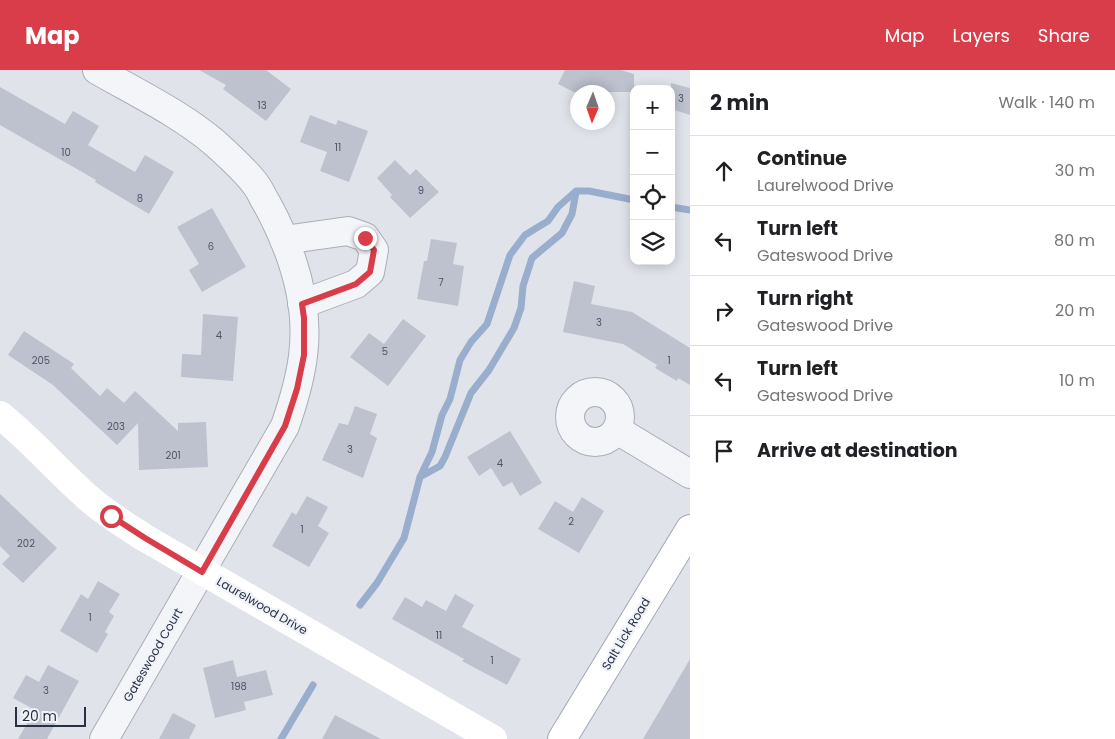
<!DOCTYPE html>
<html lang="en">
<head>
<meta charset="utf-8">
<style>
  body { margin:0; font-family:Poppins,sans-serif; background:#f6f6f6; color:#202124 }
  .controls { position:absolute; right:15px; top:15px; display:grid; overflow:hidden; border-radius:10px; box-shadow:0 2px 12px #0003 }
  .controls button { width:45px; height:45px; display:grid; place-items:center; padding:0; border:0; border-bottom:1px solid #e0e0e0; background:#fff; color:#202124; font:25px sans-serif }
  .compass { position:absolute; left:570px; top:15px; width:45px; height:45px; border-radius:50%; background:#fff; box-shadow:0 2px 12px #0003; rotate:182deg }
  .scale { position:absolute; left:15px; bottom:12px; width:71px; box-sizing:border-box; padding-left:5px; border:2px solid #283043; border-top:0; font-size:14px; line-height:18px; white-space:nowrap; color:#283043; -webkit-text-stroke:4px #f0f3f7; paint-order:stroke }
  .stop { position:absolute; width:15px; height:15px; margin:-11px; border:4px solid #d83d49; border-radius:50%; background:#fff }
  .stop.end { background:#d83d49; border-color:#fff; box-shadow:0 1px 5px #0008 }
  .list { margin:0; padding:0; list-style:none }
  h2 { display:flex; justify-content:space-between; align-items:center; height:65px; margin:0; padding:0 20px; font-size:21px }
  h2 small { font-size:16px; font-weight:400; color:#757577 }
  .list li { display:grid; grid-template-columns:32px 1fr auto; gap:15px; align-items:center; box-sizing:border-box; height:70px; padding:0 20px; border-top:1px solid #e0e0e0 }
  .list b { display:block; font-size:19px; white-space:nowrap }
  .list p { margin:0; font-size:16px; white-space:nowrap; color:#757577 }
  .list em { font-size:16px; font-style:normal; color:#757577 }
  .icon { flex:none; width:28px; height:28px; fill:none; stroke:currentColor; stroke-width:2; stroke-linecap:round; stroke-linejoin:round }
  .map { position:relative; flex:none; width:690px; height:669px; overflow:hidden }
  header { display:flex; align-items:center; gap:30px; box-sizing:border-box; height:70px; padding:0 25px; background:#d83d49; color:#fff }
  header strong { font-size:24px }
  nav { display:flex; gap:28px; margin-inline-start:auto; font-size:18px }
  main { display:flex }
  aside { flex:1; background:#fff }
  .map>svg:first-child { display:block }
</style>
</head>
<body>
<header>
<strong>Map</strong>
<nav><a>Map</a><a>Layers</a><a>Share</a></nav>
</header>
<main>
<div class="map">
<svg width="690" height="669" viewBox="0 0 690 669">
  <rect width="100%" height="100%" fill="#e0e4ea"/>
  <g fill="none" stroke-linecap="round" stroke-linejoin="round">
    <path stroke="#99aecd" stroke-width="7" d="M671,137L690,140
      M420,407L440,396L445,387L471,323L489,300L514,258L521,238L523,216L532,188L562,163L572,144L576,122
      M360,535L377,513L404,468L420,407L432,382L442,345L450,329L460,290L471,272L487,254L510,185L525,165L548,151L558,137L576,121H589L634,130
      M281,669L313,615"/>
  </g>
  <path fill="#bdc2ce" d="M199,0H266L291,19L266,51L223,19L226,15Z
    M565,0H621L634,4V22H574L558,14Z
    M671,13L690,18V45L671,39Z
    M0,17L65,54L73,41L99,56L88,75L135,102L145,85L174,102L149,144L95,112L96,110L0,55Z
    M310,45L336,55L338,50L368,61L349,112L320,101L327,82L300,72Z
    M395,90L410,105L416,99L439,122L410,148L390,127L392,125L377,108Z
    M212,138L246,197L202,222L189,200L199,194L177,157Z
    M431,169L457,173L453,194L464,196L458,236L417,229L424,191H427Z
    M574,211L595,216L591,234L632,242L690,278V315L678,308L677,311L655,298L657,295L623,274L563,262Z
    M203,244L238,247L233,311L181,307L182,284L201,285Z
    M403,249L426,266L388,316L350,287L369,263L384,274Z
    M24,261L74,294L71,298L100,326L107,318L124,333L135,321L178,361V353L206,352L208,397L139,400L138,353L117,375L53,315L8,285Z
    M355,336L377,344L370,364L377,368L363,408L322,390L339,353L348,355Z
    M510,361L542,413L520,426L512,412L503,417L491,398L479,406L467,387Z
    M0,424L57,478L23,513L2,494L10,486L0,476Z
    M307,426L328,437L318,456L329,463L309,497L272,476L292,442L296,445Z
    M582,427L604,441L579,483L538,459L555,431L573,442Z
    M98,511L120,524L109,542L114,546L105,562L108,564L97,583L60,561L81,524L88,529Z
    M455,524L474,535L462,557L521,589L507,615L462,591L464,589L392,549L405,527L422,537L426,530L446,541Z
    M690,589V669H643Z
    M233,590L237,607L266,600L273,625L244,632L246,640L215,648L203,598Z
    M48,595L79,611L47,669H18L35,640L13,628L26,605L39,612Z
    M173,643L196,655L189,669H159Z
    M335,645L381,669H322Z"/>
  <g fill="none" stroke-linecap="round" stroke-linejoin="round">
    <g stroke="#a9aeb8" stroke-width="30">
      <path id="street" d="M97,0C137,23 181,44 216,74C227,84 247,102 256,115C260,120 263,128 267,134C292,180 310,233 303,286C300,310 293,333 285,356L104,669
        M284,170L348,161L365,167L374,180L370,202L356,214L302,234
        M570 347a25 25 0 1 1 50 0a25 25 0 1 1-50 0Z
        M617,360L690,404"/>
    </g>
    <g stroke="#9fa7b7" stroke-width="30">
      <path id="primary" d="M562,669L690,459"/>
    </g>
    <use href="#street" stroke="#f4f5f8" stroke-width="28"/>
    <path stroke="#fff" stroke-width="28" d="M0,345C31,370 56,399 85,425C103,442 125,455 145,468L493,669"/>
    <use href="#primary" stroke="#fff" stroke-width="28"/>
  </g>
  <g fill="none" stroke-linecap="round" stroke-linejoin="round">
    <path stroke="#d83d49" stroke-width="6" d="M111,446L145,468L202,502L285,356L297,319L304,285V248L302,234L356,214L370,202L374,180L365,168"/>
  </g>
  <g text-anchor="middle" stroke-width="4.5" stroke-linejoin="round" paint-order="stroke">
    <g font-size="10" fill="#4d5466">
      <text x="681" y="32">3</text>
      <text x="262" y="39">13</text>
      <text x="338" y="81">11</text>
      <text x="66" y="86">10</text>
      <text x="421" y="124">9</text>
      <text x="140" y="132">8</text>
      <text x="211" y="180">6</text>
      <text x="441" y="216">7</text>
      <text x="599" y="256">3</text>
      <text x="219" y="269">4</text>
      <text x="385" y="285">5</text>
      <text x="41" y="294">205</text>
      <text x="669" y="294">1</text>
      <text x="116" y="360">203</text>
      <text x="350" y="383">3</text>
      <text x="173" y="389">201</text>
      <text x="500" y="397">4</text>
      <text x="571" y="455">2</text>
      <text x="302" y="463">1</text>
      <text x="26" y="477">202</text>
      <text x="90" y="551">1</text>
      <text x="439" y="569">11</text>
      <text x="492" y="594">1</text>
      <text x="239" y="620">198</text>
      <text x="46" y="624">3</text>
    </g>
    <g font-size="12" fill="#283043" stroke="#f0f3f7">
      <text transform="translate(262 536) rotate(30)" y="4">Laurelwood Drive</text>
      <text transform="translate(626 564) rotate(-59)" y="4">Salt Lick Road</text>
      <text transform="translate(153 585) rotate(-60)" y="4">Gateswood Court</text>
    </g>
  </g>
</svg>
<div class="controls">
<button>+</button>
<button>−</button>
<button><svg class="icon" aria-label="locate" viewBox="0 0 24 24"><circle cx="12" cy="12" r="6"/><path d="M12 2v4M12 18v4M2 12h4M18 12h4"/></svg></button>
<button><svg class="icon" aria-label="layers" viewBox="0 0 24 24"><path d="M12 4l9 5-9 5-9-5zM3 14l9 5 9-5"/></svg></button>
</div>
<svg class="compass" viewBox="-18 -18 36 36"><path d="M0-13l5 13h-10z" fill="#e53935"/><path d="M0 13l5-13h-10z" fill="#757577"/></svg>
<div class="scale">20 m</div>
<div class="stop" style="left:111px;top:446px"></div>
<div class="stop end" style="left:365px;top:168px"></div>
</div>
<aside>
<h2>2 min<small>Walk · 140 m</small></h2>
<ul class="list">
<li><svg class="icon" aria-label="ahead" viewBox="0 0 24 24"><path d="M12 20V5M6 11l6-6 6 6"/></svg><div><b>Continue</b><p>Laurelwood Drive</p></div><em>30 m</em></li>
<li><svg class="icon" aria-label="left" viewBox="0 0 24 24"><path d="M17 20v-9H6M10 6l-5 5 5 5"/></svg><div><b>Turn left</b><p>Gateswood Drive</p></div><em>80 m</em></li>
<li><svg class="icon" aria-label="right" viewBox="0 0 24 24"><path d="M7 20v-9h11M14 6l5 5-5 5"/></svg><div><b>Turn right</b><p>Gateswood Drive</p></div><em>20 m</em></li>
<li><svg class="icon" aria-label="left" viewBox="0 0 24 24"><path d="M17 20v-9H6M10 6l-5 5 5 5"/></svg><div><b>Turn left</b><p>Gateswood Drive</p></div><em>10 m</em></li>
<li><svg class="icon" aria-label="arrive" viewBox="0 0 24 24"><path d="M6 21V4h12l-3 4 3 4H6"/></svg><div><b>Arrive at destination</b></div></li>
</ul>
</aside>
</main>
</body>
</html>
